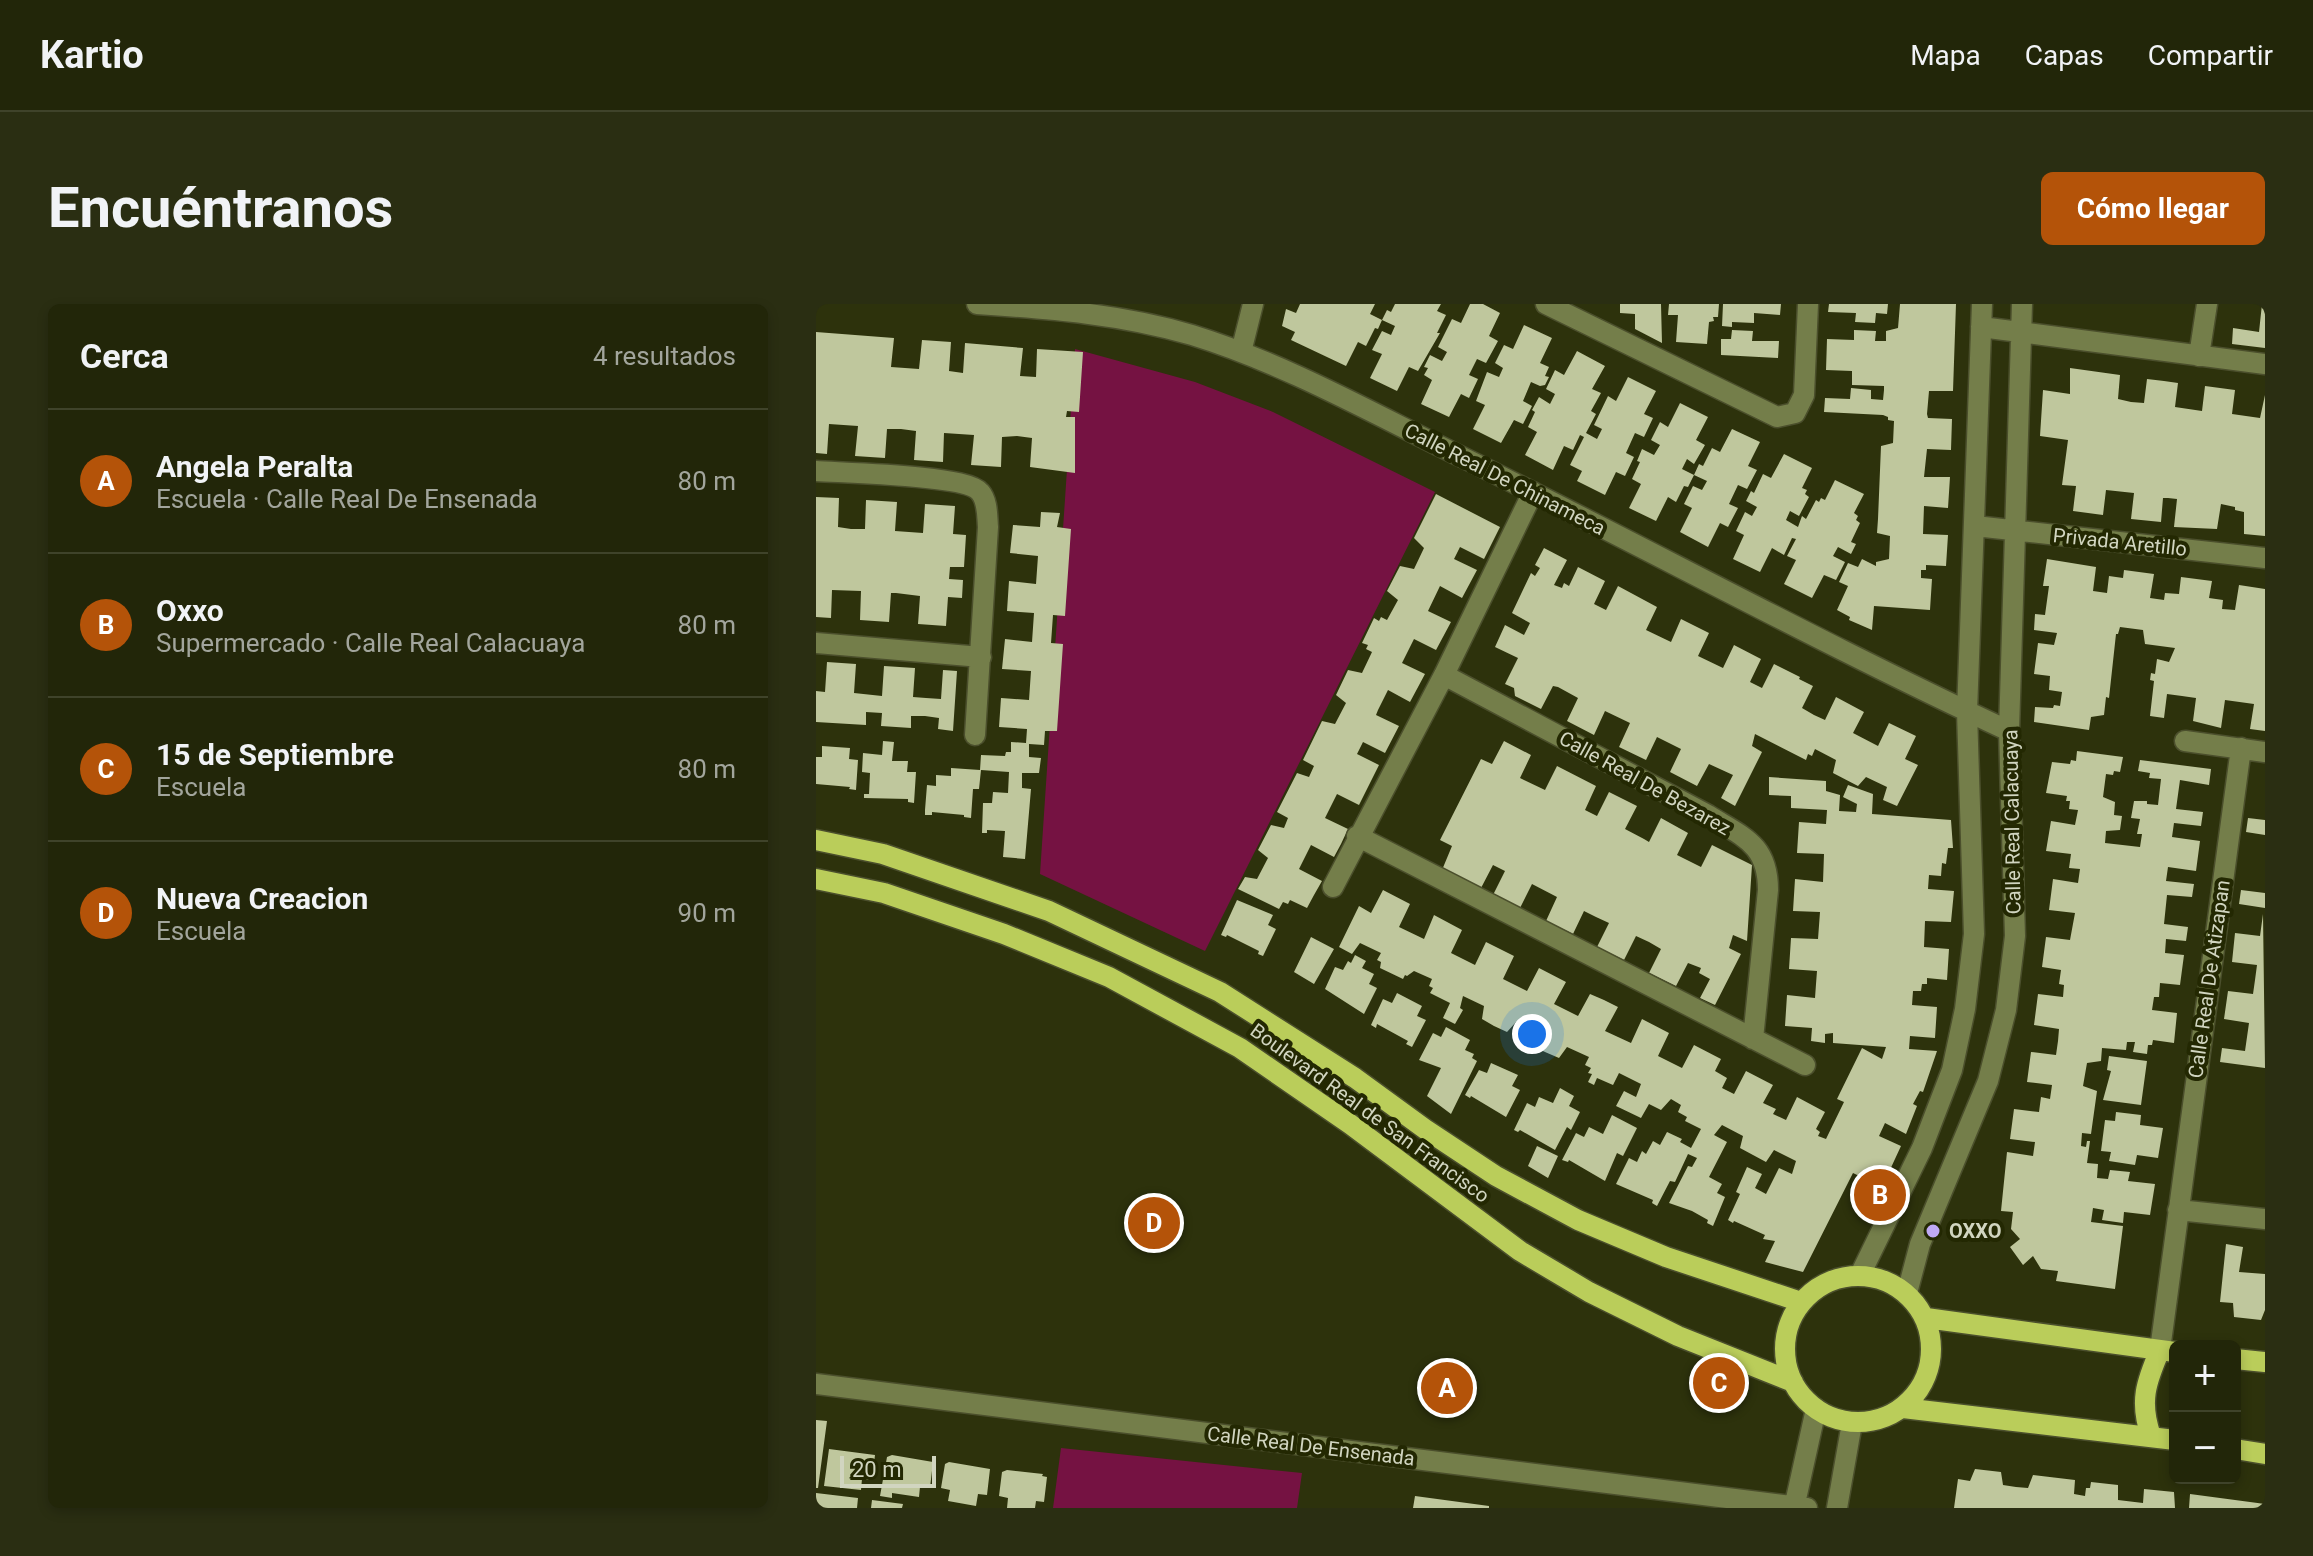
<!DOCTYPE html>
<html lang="es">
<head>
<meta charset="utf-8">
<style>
  body { margin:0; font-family:Roboto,sans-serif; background:#2a2e12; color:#f1f3f6 }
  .controls { position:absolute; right:24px; bottom:24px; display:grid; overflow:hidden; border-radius:12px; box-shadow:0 4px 12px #0003 }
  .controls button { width:72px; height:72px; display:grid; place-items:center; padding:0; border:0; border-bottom:2px solid #3f432a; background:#222609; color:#f1f3f6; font:40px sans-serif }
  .scale { position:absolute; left:24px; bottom:20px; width:96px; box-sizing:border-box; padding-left:8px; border:4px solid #d1d5c0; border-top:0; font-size:22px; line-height:28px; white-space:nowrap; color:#d1d5c0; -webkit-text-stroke:6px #232802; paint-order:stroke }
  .you { position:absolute; left:716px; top:730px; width:28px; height:28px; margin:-20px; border:6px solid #fff; border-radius:50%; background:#1a73e8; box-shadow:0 0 0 12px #1a73e833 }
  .badge { display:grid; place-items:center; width:52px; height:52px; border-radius:50%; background:#b45309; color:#fff; font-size:26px; font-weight:700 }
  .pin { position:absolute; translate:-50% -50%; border:4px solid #fff; box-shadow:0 2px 8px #0006 }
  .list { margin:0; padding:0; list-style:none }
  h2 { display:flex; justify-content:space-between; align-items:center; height:104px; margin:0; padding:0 32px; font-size:34px }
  h2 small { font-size:26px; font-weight:400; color:#a2a59c }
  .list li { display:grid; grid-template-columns:52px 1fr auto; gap:24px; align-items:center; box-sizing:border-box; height:144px; padding:0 32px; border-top:2px solid #3f432a }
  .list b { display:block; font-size:30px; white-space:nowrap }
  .list p { margin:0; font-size:26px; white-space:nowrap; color:#a2a59c }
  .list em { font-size:26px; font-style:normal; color:#a2a59c }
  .map { position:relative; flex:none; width:1449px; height:1204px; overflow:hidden; border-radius:12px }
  header { display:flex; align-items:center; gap:48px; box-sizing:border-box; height:112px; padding:0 40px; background:#222609; border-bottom:2px solid #3f432a }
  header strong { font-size:38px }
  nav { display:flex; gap:44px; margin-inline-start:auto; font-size:28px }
  .intro { display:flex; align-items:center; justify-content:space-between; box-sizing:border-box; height:192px; padding:0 48px }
  h1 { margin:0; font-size:56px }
  .button { padding:20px 36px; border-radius:12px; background:#b45309; color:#fff; font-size:28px; font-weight:700 }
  main { display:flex; gap:48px; padding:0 48px }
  aside { flex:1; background:#222609; border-radius:12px; box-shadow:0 4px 12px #0003 }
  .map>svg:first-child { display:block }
</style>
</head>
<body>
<header>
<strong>Kartio</strong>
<nav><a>Mapa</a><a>Capas</a><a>Compartir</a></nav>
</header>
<div class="intro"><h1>Encuéntranos</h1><a class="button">Cómo llegar</a></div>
<main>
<aside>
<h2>Cerca<small>4 resultados</small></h2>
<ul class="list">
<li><span class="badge">A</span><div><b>Angela Peralta</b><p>Escuela · Calle Real De Ensenada</p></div><em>80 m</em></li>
<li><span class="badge">B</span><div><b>Oxxo</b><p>Supermercado · Calle Real Calacuaya</p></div><em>80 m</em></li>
<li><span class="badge">C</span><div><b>15 de Septiembre</b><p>Escuela</p></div><em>80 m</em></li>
<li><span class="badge">D</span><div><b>Nueva Creacion</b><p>Escuela</p></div><em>90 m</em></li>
</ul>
</aside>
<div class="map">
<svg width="1449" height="1204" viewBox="0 0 1449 1204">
  <rect width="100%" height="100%" fill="#2d320c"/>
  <path fill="#751242" d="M259,45L379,78L457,108L619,188L389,647L224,570Z
    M245,1144L486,1169L481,1204H237Z"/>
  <path fill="#bfc79d" d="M484,0H559L554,10L566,16L571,6L575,8L579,0H625L621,7L630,11L621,29H624L602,67L593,63L581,87L554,74L566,50L556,46L566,27L575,31L579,22L566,16L562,25L559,24L550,42L542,38L530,62L475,36L479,28L466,22L470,5L480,9Z
    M654,0H667L684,9L673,32L682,37L670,59L661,55L653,71L662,75L653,94L645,90L633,113L605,100L616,76L608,71L612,64L608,63L614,51L626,57L631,48L622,43L636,15L645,19Z
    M804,0H845L846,39L819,25V10L804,9Z
    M853,0H903L902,13H897L898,17L893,18L891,40L860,38L862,11H852Z
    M907,0H965L964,11L938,9V19L916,18V23L906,22Z
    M1013,0H1072L1071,10L1060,9L1059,19L1039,18L1040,9L1012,8Z
    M1084,0H1140L1137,87H1113L1111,110L1112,114L1136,115L1135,146L1111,145L1108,173H1134L1132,204L1108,202L1107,230L1132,231L1130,262L1110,261V266H1105V274L1116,275L1114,306L1058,302L1056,326L1033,316L1034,313L1021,306L1032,282L1023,278L1032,259L1042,263L1046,255L1060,262V258L1073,255L1074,232L1061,229L1062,215L1065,142L1077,139L1078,117L1072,116V113L1067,111L1008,108L1009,94L1034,95L1035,84L1055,86V95L1067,96L1068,86V82L1036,81V67L1010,66L1011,35L1038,36V26L1060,27L1059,37H1070V27L1082,24Z
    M1446,0H1449V44L1416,40L1417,24L1443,28Z
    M708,21L736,34L724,59L733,63L729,72L733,73L729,81L724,82L715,78L707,97L716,102L707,120L698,116L685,139L657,125L669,101L660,97L671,68L683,73L687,64L679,59L688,41L697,45Z
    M916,26L937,27L936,37H963L962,54L905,51V35H915Z
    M0,28L78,34L75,63L103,65L106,36L135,38L133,67L147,69L149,39L207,44L204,72L220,73L221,45L267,48L263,108L251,107L250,113H259V169L214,163L216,134L201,132L186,133L185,163L155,161L158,131L128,129L127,158L98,156L100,127L85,125H71L69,154L39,152L42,122L13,120L11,150L0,149Z
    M761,47L789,62L776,85L785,89L775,107L780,110L770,129L781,135L786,125L778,121L792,92L800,97L812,73L840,87L828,110L837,114L828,133L819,129L810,149L818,153L809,172L800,168L789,191L761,177L766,167L754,161L768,133L764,131L757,146L748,142L737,166L709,151L721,128L712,123L719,108L716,106L723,93L734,100L739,90L730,85L739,66L748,71Z
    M1254,64L1304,71L1302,95L1315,98L1328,99L1331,75L1348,77L1362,79L1359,103L1386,107L1389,82L1419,86L1416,110L1444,114L1449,91V232L1428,230V208L1419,206V203L1405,200L1401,225L1358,223L1361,195L1352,194H1347L1345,218L1315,215L1318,189L1290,186L1287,211L1257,207L1260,182L1246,181L1252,136L1224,132L1227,86L1254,90Z
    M864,99L892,113L880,136L889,141L878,160L871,155L866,165L878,171L872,183L868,182L860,198L852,193L840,217L813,204L825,180L816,175L824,158L821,157L826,145L838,151L844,141L835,136L844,118L852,123Z
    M916,125L944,138L932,162L941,166L931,185L922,181L913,200L922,204L912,223L904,219L892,243L864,228L876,204L868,200L877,182L886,186L891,177L878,171L883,160L887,162L896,144L904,148Z
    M968,150L996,164L986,184L991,186L989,190L993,193L983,212L974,207L970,216L982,223L986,212L990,215L1000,196L1003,198L1005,194L1009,196L1019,176L1048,190L1038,209L1042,212L1040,216L1044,219L1035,238L1040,240L1035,250L1022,243L1017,252L1029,258L1020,276L1008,271L996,294L968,280L980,256L971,252L980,235L976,234L968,251L956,244L944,268L917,255L928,231L920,227L929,208L936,212L941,203L930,197L935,187L938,189L947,170L955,174Z
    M620,190L684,223L668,255L644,243L638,255L661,266L646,294L624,282L612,307L635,318L620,346L598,335L586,359L609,370L594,398L572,386L562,406L560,411L583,422L569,449L547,438L541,450L563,461L543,501L521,490L509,514L532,525L525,540L518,553L495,541L483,565L506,577L498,591L491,604L474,596L472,600L467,598L463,605L422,585L429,573L441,575L452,554L442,546L455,521L468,524L472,514L461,508L481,469L493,473L498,462L487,456L506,417L519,420L530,399L520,391L532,366L546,369L556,348L550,345L552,341L546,339L558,314L563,317L565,313L571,316L582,296L571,287L584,262L598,265L608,244L598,234Z
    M0,193L23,194L22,223L35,225H49L50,196L81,198L79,227L107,229L109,200L139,202L137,230L150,231L148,263H134L133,275L147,276L146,294L132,293L130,322L102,320L104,292L80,289H75L73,318L44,316L45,287L16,286L15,314L0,313Z
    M225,208L244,209L241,223L255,225L249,312L237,311L235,339L247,340L241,427H229L228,441L213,440V453L225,454L223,469H206V484L215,485L209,555L187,553L189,527L171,526V529H166L167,499H176L177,488L192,489L193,468L165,466L163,485H157L155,514L148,513V511L116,508V511H109V506L111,481L120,482V471L135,472V464L164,466L165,451L189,452L190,448H195V438L210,439L211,425L183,423L185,394L213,396L215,367L186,365L189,335L216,338L218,309L191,307L193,277L220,280L222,252L194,249L197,221L224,223Z
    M728,244L751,256L738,281L746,284L748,279L753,282L762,263L789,277L778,300L790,306L802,282L841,303L830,326L855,338L865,315L893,329L882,352L907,364L918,341L945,355L934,378L946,384L958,360L984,373L983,375L997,382L986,404L998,411L1009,416L1020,393L1048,408L1037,429L1062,442L1073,419L1100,432L1089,455L1102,461L1081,502L1067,496L1071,483L1050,473L1042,482L1017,469L1020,456L999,445L996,452L992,450L990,456L939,430L936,442L946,448L919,502L905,494L917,471L893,460L881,482L854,468L865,445L841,433L830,456L803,443L814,419L789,407L778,431L751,417L762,394L742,383L737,382L725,405L699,392L698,384L689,380L702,354L679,343L689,321L708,331L714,319L696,309L715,269L719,272L724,264L719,261Z
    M1231,255L1280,263L1277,287L1291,289L1293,272L1307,274L1308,266L1338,270L1334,294L1348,296L1349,289L1363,290L1365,273L1396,277L1393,294L1407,296L1406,305L1419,306L1423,281L1449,285V427L1434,425L1438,400L1409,396L1405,424L1377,417L1380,394L1366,392L1351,390L1348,414L1334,412L1338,377L1334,376L1335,369L1339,370L1341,355L1353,358L1359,344L1329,340L1327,326L1304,323L1302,330H1300L1293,394L1290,393L1288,411L1275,413L1273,426L1218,418L1219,403L1237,404L1238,401L1244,402L1246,388L1233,386L1234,372L1218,370L1222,339L1238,341L1241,329L1218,326L1219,310L1229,311L1233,282H1227Z
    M11,358L40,360L38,389L66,392L68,362L99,364L97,393L110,394L125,395L127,366L141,367L137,427L122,425L123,414L109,412H95V424L65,422L66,409L50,408V421L0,418V387L9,388Z
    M67,437L78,438L76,457H92L91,468H100L98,499L92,498V495L48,494V490H53L54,469L46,468L47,449L66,451Z
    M688,437L715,451L704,474L729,486L741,462L780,482L769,506L781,512L793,488L821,502L809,525L828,535L833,538L845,514L872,529L861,551L885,563L896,541L936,561L931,637L917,631L913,644L925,650L899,701L884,694L894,675L883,669L885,664L872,659L860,682L833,669L845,645L833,638L820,632L808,656L781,643L793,619L780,613L768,607L757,630L730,617L741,593L716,580L704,604L677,591L689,567L677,561L665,584L626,566L636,542L624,536L665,455L676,460Z
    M6,442L34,444L33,455L42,456L40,486L33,485L34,483L0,480V453H6Z
    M1261,447L1307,453L1304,468L1298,467L1297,471L1290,470L1287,493L1299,498L1298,511L1306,512L1304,526L1290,527L1289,539L1324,543L1326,530H1321L1324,515L1315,514L1318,497H1331V500L1342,501L1345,475L1333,474L1334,469L1322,467L1324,456L1395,465L1393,481L1364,476L1360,505L1387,508L1385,522L1358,519L1356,533L1384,537L1380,567L1352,563L1350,577L1378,580L1376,593L1351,591L1348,620L1372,623L1370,637L1350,635L1349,649L1368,651L1364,681L1344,679L1343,693H1338L1336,706L1361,709L1358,739L1337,736L1336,741H1332L1331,750L1317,748L1319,738H1311L1310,746L1286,744L1285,757L1271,759L1267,782L1281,787L1275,830L1266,829L1265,842L1270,843L1271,837H1274L1271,859L1282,860L1281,874L1292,875L1294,866L1314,868L1312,877L1339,880L1334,911L1308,908L1307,919L1286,916L1288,906L1277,904L1275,918L1307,922L1299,985L1240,977L1242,967L1225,965L1217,952L1207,961L1194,943L1204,935L1195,925L1197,908L1185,907L1191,848L1217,852L1219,838L1194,835L1198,805L1223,808L1225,793L1234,795L1236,781L1211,778L1215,748L1240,751L1242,737L1243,725L1218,721L1222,690L1247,693L1248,681L1243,680L1245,666L1226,663L1230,633L1254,636L1259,609L1233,606L1237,575L1262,579L1264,565L1253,564L1255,550L1230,547L1235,517L1259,521L1262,506L1253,505L1254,497H1250L1251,492L1230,489L1236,458L1254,460L1255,456L1260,457Z
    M953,473L1010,477V487L1024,491L1023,507L1040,508L1041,500L1027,493L1032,481L1057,490L1056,510L1135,516L1137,544H1132L1130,560L1126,559L1125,572L1113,571L1112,585L1138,587L1135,618L1109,617L1108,643L1133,645L1131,676L1111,674V680H1106L1105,687H1097L1096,701L1121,703L1119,734L1094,732L1093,745L1121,747L1107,788L1104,787L1097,800L1101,802L1090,830L1069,819L1063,832L1085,842L1066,883L1037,869L987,968L949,958L959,937L947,935L949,931L918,917L917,919L912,916L924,890L920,888L931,863L946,870L939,884L950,890L963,864L976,870L980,857L958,846L950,858L924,844L927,832L906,821L898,831L911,838L893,873L906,880L901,889L909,893L897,922L891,919L892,916L876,907L853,899L872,862L876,863L881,854L872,850L859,878L854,877L841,902L836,899L837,896L800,880L813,854L821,858L826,847L830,850L837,837L844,841L851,828L866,835L864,838L875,844L885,825L869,817L871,813L862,808L865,801L855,795L845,806L833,800L825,814L800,802L808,787L820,793L825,780L803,769L797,781L781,774L778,781L772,778L776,770L772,769L775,764L769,761L773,753L751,743L743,754L729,748L717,742L720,727L700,718L691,728L678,722L666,715L668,702L647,692L644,704L647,706L639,720L627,714L634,699L614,689L617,684L613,682L616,675L598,667L591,672L589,671L587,675L564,664L565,658L561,656L565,649L544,639L536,650L523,643L543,602L555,609L567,586L594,600L583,623L608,635L618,611L646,626L635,649L659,661L670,638L698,652L687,675L711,687L723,664L750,678L738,700L762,712L774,690L788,696L802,703L789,727L815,739L826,715L853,729L842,752L866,764L878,741L905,755L899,767L911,774L906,784L918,790L930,767L957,781L947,799L960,805L957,810L970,816L981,793L1009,808L1000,825L1004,828L1002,832L1010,835L1028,798L1021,795L1046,744L1066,755L1070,743L1017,739V729L1009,730V739L995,737L996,724L969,722L971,691L999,694L1000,680L1001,667L973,665L975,634L1002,635L1004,608L977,607L979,575L1007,578L1008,550L981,549L983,518L1010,520L1011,506L975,504V492L953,491Z
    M1432,514L1449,516V531L1430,528Z
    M1425,586L1449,589V604L1423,600Z
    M421,596L457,611L452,621L460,625L447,652L442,650L443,647L411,631L410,633L405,631Z
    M1447,610L1449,764L1404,758L1406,744L1429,747L1433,719L1408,715L1412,687L1437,690L1439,676L1441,661L1416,658L1419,629L1444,632Z
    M495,633L518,645L498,680L478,668Z
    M539,651L550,657L546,664L558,670L553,680L561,684L548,710L509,685L519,663L527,666L532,657L535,659Z
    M581,689L606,702L601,712L610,716L596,743L590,740L592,737L561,720L560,724L555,721L567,695L576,699Z
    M630,723L654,736L649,746L658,750L656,754L661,757L635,810L611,792L625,764L603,756L617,729L625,733Z
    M1293,752L1331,757L1325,801L1287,796L1295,767L1291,766Z
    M675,759L702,771L696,782L704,786L690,813L655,792L654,794L649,791L663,766L671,769Z
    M744,784L758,792L753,802L764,808L755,826L751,823L739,846L704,826L702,828L698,826L711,799L719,803L723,793L737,799Z
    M1300,808L1325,811L1324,821L1347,824L1342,854L1321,851L1319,861L1293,857L1295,848L1285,847L1289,816L1299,817Z
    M796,811L821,824L807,852L801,849L789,877L753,856L752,858L746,856L760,829L768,833L773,823L787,830Z
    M721,842L742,852L732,874L712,862Z
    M1410,940L1427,943L1423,968L1449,970V1006L1445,1016L1418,1013L1417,999L1404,998Z
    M0,1116L11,1117L2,1184H0Z
    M13,1145L59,1151L56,1176L46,1175L45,1186L8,1182Z
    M76,1151L117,1158L114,1184L104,1183L103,1193L76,1189V1194L64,1192L71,1153Z
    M133,1158L174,1165L171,1191L162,1190L160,1202L132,1197L134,1186L125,1184L129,1160Z
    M1159,1165L1185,1168L1187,1181L1200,1183L1212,1184L1217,1171L1259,1176L1258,1190L1269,1192L1270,1184H1274L1275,1178L1302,1181V1196L1327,1199L1328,1185L1358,1188L1359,1204H1138L1142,1175L1154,1177Z
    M191,1166L227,1170L226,1172L231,1173L228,1198L220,1197L219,1204H191L192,1194L183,1192L186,1168Z
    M0,1189L42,1194L41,1204H0Z
    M1374,1190L1449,1200V1204H1373Z
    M599,1192L673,1202V1204H597Z
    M56,1196L87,1200L86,1204H55Z"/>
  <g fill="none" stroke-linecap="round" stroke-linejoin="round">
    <g stroke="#4b4f2c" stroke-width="23">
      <path id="minor" d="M161,0C235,5 305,10 376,31C470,60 558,110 646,153C829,243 1008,341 1193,427
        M730,0L961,113L979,109L988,91L992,0
        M1165,23L1449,60
        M425,48L437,0
        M1383,52L1391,0
        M0,167C28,169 150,171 164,188C172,197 171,212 172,223L159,431
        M1159,222L1449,254
        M0,339L165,353
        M628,371L892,511C927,533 952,540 952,586L937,735
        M1369,437L1449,448
        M541,532L989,761
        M517,583L628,371L717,188
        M1362,906L1449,915
        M1044,971L1106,844L1136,766L1149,705L1158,630L1151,408L1166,0
        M1091,989L1104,940L1172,777L1190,706L1199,632L1193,427L1206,0
        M1344,1046L1425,444
        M0,1080L991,1204
        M978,1204L1000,1105
        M1021,1204L1036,1119"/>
    </g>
    <g stroke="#4b4f2c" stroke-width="23">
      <path id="major" d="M0,536L67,550L233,607L404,688L539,774L609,825L680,872L762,916L850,953L985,998
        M0,575L68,589L188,630L293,673L424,744L534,820L704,947L773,988L862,1032L977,1078
        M969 1045a73 73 0 1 1 146 0a73 73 0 1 1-146 0Z
        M1110,1014L1359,1048
        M1419,1055L1449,1058
        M1087,1104L1359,1136
        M1335,1132C1323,1098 1330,1078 1344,1046
        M1419,1145L1449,1150"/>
    </g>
    <use href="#minor" stroke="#747e4a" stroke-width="20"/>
    <use href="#major" stroke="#bacd5a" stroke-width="20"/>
  </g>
  <circle fill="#bfa9f4" stroke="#232802" stroke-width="3" cx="1117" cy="927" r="8"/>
  <g text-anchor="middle" stroke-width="8" stroke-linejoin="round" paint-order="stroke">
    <g font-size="20" fill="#d1d5c0" stroke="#232802">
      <text transform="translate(689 175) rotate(27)" y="7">Calle Real De Chinameca</text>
      <text transform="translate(1304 238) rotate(6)" y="7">Privada Aretillo</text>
      <text transform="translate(829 479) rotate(29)" y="7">Calle Real De Bezarez</text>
      <text transform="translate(1196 518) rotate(-91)" y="7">Calle Real Calacuaya</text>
      <text transform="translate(1393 675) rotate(-82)" y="7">Calle Real De Atizapan</text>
      <text transform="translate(554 809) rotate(36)" y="7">Boulevard Real de San Francisco</text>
      <text transform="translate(495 1142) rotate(7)" y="7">Calle Real De Ensenada</text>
    </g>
    <g font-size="20" font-weight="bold" fill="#d1d5c0" stroke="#232802" text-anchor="start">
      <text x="1133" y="934">OXXO</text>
    </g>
  </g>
</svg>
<div class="controls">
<button>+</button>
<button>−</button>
</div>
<div class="scale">20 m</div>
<div class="you"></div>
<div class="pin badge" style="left:631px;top:1084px">A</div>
<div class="pin badge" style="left:1064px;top:891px">B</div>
<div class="pin badge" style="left:903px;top:1079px">C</div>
<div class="pin badge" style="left:338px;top:919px">D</div>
</div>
</main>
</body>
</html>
